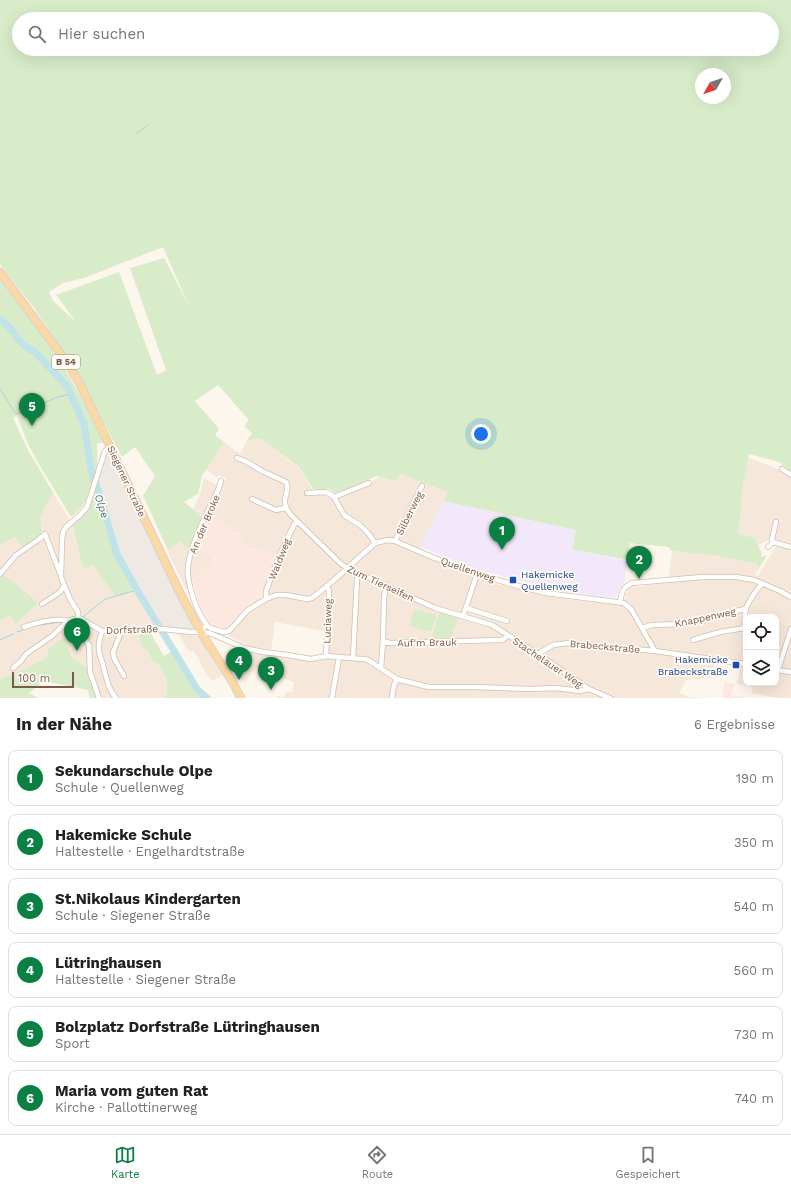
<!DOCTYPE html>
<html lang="de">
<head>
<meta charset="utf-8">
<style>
  body { margin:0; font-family:"Work Sans",sans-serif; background:#f6f6f6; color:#202124 }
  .controls { position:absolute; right:12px; bottom:12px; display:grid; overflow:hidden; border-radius:8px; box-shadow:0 4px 16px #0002 }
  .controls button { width:36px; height:36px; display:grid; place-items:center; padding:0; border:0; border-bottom:1px solid #e0e0e0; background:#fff; color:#202124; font:20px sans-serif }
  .compass { position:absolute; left:695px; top:68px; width:36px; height:36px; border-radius:50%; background:#fff; box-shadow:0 4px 16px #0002; rotate:230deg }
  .scale { position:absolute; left:12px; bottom:10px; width:62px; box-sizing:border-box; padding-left:4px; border:2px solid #7a5c4d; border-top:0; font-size:11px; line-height:14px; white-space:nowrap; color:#7a5c4d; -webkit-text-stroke:3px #fffaf3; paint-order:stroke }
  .you { position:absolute; left:481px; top:434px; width:14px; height:14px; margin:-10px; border:3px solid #fff; border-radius:50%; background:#1a73e8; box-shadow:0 0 0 6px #1a73e833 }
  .badge { display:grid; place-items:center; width:26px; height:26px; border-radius:50%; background:#0b8043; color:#fff; font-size:13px; font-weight:700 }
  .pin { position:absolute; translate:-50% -33px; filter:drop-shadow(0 1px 2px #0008) }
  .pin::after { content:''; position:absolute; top:21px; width:14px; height:12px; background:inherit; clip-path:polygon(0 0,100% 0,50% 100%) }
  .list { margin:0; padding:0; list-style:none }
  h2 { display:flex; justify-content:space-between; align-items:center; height:52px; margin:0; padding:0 16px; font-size:17px }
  h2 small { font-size:13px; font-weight:400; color:#757577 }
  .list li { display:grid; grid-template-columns:26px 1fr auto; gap:12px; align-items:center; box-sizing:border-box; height:56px; margin:0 8px 8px; padding:0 8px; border:1px solid #e0e0e0; border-radius:8px }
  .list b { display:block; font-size:15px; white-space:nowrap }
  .list p { margin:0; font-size:13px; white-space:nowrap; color:#757577 }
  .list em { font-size:13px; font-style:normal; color:#757577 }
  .icon { flex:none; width:22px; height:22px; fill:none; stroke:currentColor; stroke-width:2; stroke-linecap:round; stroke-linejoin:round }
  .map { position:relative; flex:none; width:791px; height:698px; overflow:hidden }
  .search { position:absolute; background:#fff; box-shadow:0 4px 16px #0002; left:12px; right:12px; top:12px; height:44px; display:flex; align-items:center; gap:10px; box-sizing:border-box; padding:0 14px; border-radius:22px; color:#757577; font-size:15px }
  .sheet { height:436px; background:#fff }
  nav { display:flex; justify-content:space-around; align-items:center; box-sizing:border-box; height:56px; border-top:1px solid #e0e0e0; background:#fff; font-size:11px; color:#757577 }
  nav a { display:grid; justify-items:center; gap:2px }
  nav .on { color:#0b8043 }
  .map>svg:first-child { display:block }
</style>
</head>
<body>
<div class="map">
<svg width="791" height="698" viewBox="0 0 791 698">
  <rect width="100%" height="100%" fill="#fdf6ec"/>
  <path fill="#f5e8da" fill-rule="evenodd" d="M260,438L299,468L315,494H324L329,496L333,499L358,490L379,477L396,481L400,474L449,492L420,547L415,552L474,576L498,584L539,595L565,599L623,606L626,594L630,588L668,582L672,551L713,555L758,564L755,574L758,576L776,546L778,540L771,539L758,545L755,538L739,534L742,490L748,458L768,465L786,473L791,478V698H778L752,693V687L737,684L742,660L716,656L712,678L686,680L679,693L690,697L709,698H277L279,696L283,698L287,691L292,692L294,682L274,676L258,666L245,682L234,672L226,661L239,648L246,652L308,661L327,659L328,632L275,622L271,650L252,647L228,636L248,612L271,599L268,591L276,569L272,567L277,556L241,542L211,513L207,511L204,518L193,510L200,494L204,478L221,487L226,479L219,475L217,477L206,470L224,442L240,454L248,439L251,440ZM746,617H776V683H746Z
    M54,494L71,522L80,556L84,568L93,565L115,596L136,590L157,626L137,627L138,633L153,663L157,662L167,680L166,698H100L88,669L71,657L48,653L46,658L16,673L0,679V621L10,614L14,624L0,574V545L15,537L23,548L51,496Z
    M180,541L189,550L193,552L194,548L214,557L210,565L188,582L189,588L186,589L167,550Z
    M178,633L198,636L222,675L212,681L207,675L193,650L189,652Z"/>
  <path fill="#fde8e0" d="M211,513L244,535L242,542L277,556L264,590L263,597L260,600L245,609L229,628L225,629L213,626L204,615L197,597L192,579L210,565L214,558L194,548Z
    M725,682L735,684L731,695L749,698H722Z"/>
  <path fill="#efe9e4" d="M105,455L112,457L195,628L192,630L188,631L161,627L138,588L121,555L98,483Z"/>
  <path fill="#f3e8fa" d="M443,501L576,530L572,549L627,561L625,580L615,598L553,590L549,588L478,570L420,547Z"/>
  <path fill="#d8ecc9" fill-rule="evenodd" d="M0,0H791V472L779,462L749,454L742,490L739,534L755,538L762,554L761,555V557L767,555L756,573L758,564L713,555L672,551L668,547L630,543L627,560L572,549L576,530L443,501L448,492L400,474L396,481L376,476L365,482L335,493L328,488L325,490L313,489L299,467L260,438L251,440L248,439L252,433L245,427L246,423L249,420L218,385L195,401L219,429L215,435L224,442L202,476L198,494L184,502L204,518L189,550L180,541L168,550L143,496L155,476L135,447L122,457L76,370L34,308L0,264ZM19,19H772V49H19ZM701,74H725V98H701ZM163,247L188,304L164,258L130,268L166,370L157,375L119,272L56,295L76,322L53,301L49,292L63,283L84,278Z
    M0,277C30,317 59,357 83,400C91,413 97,428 103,442L97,444C97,453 98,463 96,472C93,490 86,506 71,517L40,466L28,444L17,416L13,418L28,450L54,494L51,496L40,517L42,534L23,548L15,537L0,545Z
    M96,487L116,554L136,590L115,596L93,565L84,569L80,556L72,524C86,513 91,505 96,487Z
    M1,572L38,603L15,624L10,615L0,621V574Z
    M414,609L436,615L431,632L410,626Z
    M439,612L458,618L451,638L432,639Z
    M149,631L164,656L172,651L198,693L204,698H166L167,680L157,662L153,663L147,650L143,649L138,633Z
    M61,639H65L71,657L88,669L96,698H90L88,690L44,681L29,693L39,698H0V679L16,673L46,658L48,653V649Z"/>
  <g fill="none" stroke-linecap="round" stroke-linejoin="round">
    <path stroke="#a5d3da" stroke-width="1" d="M137,133L148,125
      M0,389L16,414L58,397L71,394
      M83,617L105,599L137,590
      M41,625L60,622
      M17,632L23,630
      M0,640L13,634"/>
    <path stroke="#bfe3e8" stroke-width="7" d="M0,319C13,327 18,346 34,351L67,386L84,424L91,470L98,490L117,554L137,590L197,689L207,698"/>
    <g stroke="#d1beb0" stroke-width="6">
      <path id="minor" d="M237,458L245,461L262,471L286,482C290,490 284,495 285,503C285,508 289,512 291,515L340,563L347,568L435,608L492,625L538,654L589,689L610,698
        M782,469L791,475
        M307,493L326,492L334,497L344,515L361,526L368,533L375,543
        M334,497L369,483
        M252,499L276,510L286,508
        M395,541L422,486
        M773,542L772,539L776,522
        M768,547L773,542L791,547
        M0,574L16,555L38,540L45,534L60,573
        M386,585L384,598L383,641L390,643L501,640L504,639L508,635
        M266,599V591L279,556L294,525L297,522
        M620,603C622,592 622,588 632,583L703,577H736L754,580L780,591L791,597
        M42,604L60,592L64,586
        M466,608L507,621
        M463,616L477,574
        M79,618L102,631L163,629L191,632H200L209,633L219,637L244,648L263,652L288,655L311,659L326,656L364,659L368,660L397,679L428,687H474L530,689L556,688L580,691L589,689
        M207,625L210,628L223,632L229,631L248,610L266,599L276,595H286L307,599L312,598L333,581L375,543L388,540L395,541L432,557L477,574L525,588L546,593L624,603L631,609L655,651
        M24,627C36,623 57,617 68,621
        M642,628L652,625L683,624L745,609
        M122,630L113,652L114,658L124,676
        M102,631C100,637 98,643 99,650C99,655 102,660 103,665C107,679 107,687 116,698
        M200,632L207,625C201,617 196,607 193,597C191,591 189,583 188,576C185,552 208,512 218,490L221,481
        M746,632C741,608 749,601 762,583
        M693,640L720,632L745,628
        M538,654L553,645L568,643L655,651L746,664
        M326,656L329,591L327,586
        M353,658L357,579L359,573
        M13,668L21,661L26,654L52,636L68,621L79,618
        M381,668L383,641
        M777,670L791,672
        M778,670L791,629
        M99,698L90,672L89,645L81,634L79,629L78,612L70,599L61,577L62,540L63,532L66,527L81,514L87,507L105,451L110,447
        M332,698L339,657
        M392,698L394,685L397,679"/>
    </g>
    <g stroke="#dad1cd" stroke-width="9">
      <path id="primary" d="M0,272L66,361L80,384L181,595L203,636L232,681L241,698"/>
    </g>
    <use href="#minor" stroke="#fff" stroke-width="4.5"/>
    <use href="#primary" stroke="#fbd9a5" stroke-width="7"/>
  </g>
  <g fill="#1a4fb4" stroke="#fffaf3" stroke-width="1.5">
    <rect x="509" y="576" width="8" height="8" rx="2"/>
    <rect x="732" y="661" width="8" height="8" rx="2"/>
  </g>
  <g text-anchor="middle" stroke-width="3.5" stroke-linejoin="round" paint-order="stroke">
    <rect fill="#fffaf3" stroke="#a28b7f" stroke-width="1" x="52" y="355" width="28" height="14" rx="3"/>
    <g font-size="9" font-weight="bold" fill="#7a5c4d">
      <text x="66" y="365">B 54</text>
    </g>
    <g font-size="10" fill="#7a5c4d" stroke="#fffaf3">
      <text transform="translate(127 481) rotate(65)" y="4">Siegener Straße</text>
      <text transform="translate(409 513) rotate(-63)" y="4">Silberweg</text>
      <text transform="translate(204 524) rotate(-67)" y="4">An der Broke</text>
      <text transform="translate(279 559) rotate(-68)" y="4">Waldweg</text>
      <text transform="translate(468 569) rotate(19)" y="4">Quellenweg</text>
      <text transform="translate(381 583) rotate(25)" y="4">Zum Tierseifen</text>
      <text transform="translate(705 617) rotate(-12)" y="4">Knappenweg</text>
      <text transform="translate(327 621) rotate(-88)" y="4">Luciaweg</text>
      <text transform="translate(132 629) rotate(-2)" y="4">Dorfstraße</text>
      <text transform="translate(427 642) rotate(-1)" y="4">Auf'm Brauk</text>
      <text transform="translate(605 646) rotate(5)" y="4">Brabeckstraße</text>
      <text transform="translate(548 662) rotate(34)" y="4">Stachelauer Weg</text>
    </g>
    <g font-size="10" fill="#164399" stroke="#fffaf3" text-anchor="start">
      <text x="521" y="578">Hakemicke<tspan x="521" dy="12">Quellenweg</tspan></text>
      <text x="728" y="663" text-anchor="end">Hakemicke<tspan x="728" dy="12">Brabeckstraße</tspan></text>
    </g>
    <g font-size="11" font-style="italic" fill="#437c86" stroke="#fffaf3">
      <text transform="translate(102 506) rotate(73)" y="4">Olpe</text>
    </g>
  </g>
</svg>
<div class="controls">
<button><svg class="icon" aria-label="locate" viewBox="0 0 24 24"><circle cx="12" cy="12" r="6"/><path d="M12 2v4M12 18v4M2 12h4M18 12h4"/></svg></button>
<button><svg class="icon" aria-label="layers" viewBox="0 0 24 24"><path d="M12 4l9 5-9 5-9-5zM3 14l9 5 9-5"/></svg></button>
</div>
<svg class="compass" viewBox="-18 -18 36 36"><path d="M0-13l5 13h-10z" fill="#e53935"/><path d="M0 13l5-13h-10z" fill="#757577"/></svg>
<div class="scale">100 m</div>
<div class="you"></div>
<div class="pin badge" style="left:502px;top:550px">1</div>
<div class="pin badge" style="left:639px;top:579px">2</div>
<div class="pin badge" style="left:271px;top:690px">3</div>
<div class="pin badge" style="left:239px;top:680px">4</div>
<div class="pin badge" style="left:32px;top:426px">5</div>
<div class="pin badge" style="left:77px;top:651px">6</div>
<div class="search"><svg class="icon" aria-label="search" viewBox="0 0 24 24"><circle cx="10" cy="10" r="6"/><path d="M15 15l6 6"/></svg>Hier suchen</div>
</div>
<section class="sheet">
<h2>In der Nähe<small>6 Ergebnisse</small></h2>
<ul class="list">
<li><span class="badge">1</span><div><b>Sekundarschule Olpe</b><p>Schule · Quellenweg</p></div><em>190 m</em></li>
<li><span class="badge">2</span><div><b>Hakemicke Schule</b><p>Haltestelle · Engelhardtstraße</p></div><em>350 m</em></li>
<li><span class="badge">3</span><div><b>St.Nikolaus Kindergarten</b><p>Schule · Siegener Straße</p></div><em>540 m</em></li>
<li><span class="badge">4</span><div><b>Lütringhausen</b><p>Haltestelle · Siegener Straße</p></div><em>560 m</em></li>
<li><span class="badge">5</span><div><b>Bolzplatz Dorfstraße Lütringhausen</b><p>Sport</p></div><em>730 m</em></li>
<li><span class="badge">6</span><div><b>Maria vom guten Rat</b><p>Kirche · Pallottinerweg</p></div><em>740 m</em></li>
</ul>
</section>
<nav>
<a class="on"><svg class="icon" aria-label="map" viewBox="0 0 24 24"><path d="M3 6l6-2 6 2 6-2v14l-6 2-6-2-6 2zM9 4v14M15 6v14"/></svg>Karte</a>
<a><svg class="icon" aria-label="directions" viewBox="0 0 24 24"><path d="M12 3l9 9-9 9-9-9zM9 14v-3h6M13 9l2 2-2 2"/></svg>Route</a>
<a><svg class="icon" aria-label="saved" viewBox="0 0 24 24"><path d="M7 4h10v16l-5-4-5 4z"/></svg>Gespeichert</a>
</nav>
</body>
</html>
